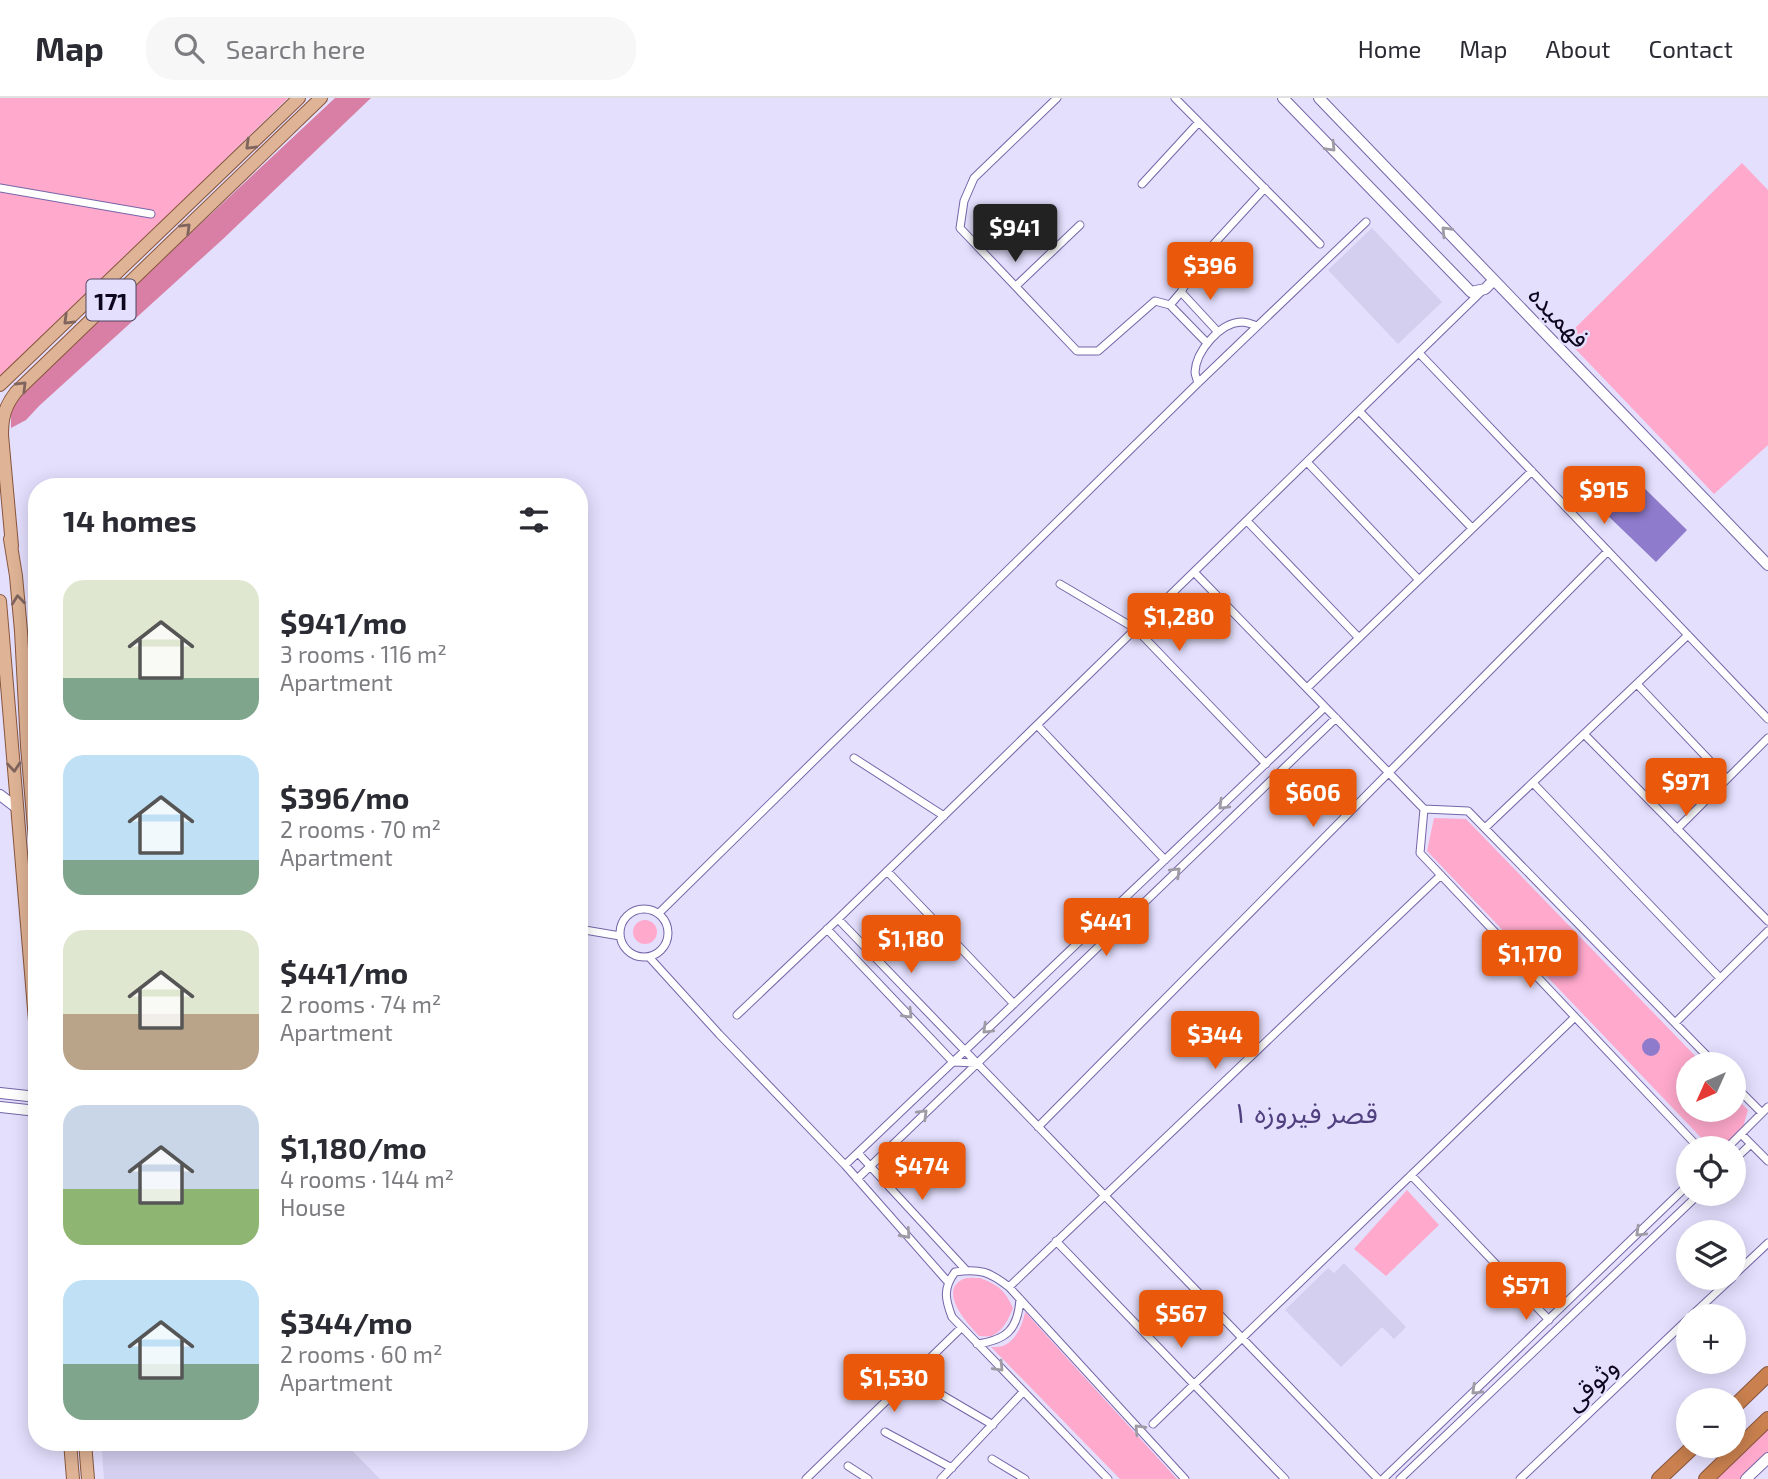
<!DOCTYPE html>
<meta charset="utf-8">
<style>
body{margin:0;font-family:"Exo 2","Noto Sans Arabic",sans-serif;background:#f7f7f7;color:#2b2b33;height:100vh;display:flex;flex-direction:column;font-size:26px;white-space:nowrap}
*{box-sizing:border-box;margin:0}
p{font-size:23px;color:#7c7c81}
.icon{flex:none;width:38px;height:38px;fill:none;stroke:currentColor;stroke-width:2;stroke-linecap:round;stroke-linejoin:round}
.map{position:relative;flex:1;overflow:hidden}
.details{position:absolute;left:28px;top:380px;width:560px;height:973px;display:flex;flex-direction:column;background:#fff;border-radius:28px;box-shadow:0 4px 18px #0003}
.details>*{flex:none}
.needle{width:46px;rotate:225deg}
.buttons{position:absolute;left:1676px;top:954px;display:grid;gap:14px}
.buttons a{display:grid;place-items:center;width:70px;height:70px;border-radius:50%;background:#fff;box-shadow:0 4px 18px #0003;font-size:35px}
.price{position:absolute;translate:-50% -60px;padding:0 16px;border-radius:7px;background:#ea580c;color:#fff;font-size:23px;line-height:46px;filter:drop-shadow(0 2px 4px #0008)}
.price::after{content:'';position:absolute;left:50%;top:42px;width:21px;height:16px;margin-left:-10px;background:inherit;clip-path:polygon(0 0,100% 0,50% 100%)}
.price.active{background:#222;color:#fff}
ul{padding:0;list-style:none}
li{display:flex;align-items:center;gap:21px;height:175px;padding:0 35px}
li span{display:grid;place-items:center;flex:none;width:196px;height:140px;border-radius:21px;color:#555}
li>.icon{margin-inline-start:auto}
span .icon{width:84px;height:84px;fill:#fffc;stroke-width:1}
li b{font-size:30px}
h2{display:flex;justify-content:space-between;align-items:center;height:84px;padding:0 35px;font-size:30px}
header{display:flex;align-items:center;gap:42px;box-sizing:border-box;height:98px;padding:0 35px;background:#fff;border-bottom:2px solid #e1e1e2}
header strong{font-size:33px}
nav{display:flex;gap:38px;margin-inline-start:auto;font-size:24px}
.search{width:490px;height:63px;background:#f7f7f7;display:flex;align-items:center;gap:18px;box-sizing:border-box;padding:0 24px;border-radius:28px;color:#7c7c81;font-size:26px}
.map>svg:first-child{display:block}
</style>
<header>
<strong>Map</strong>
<div class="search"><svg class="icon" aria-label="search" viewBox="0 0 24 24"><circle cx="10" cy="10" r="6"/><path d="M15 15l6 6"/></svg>Search here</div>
<nav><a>Home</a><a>Map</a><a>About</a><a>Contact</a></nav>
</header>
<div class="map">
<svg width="1768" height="1381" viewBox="0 0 1768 1381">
<rect width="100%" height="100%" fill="#e4dffd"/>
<!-- built -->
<path fill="#d4ceef" d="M1372,130L1442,204L1398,246L1328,172Z
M1344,1165L1406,1229L1394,1241L1382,1229L1341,1269L1285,1212L1328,1170L1334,1175Z
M111,1344H344L380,1381H104L102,1353Z"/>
<!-- green -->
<path fill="#ffa9cc" d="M0,0H288L0,280Z
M1742,65L1768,92V347L1714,396L1565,240Z
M1434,720L1466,721L1703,966H1689V1012H1734V998L1748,1012L1739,1043L1711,1050L1427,753Z
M633 834a12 12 0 1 1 24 0a12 12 0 1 1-24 0Z
M1407,1092L1439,1127L1386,1178L1354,1151Z
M980,1180C998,1187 1005,1192 1013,1210C1009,1220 1003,1234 991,1238C987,1239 983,1238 979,1238C969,1227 937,1194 963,1181C967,1179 975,1180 980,1180Z
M1025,1214L1177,1381H1120L991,1249C995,1249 999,1249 1003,1248C1016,1243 1023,1226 1025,1214Z
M1768,1331V1355L1741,1381H1716Z"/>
<!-- forest -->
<path fill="#d97fa5" d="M335,0H371L223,141L39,308L26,322L11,330V308L24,291Z"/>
<!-- water -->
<path fill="#8e7bcc" d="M1634,380L1687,432L1656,464L1602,412Z
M1642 949a9 9 0 1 1 18 0a9 9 0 1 1-18 0Z"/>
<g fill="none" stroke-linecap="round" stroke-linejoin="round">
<!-- street casing -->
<g stroke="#7565a8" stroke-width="9">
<path id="street" d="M1057,0L974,80L964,103L960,130L1077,253H1098L1155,203L1170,207L1181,194L1200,161L1265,90
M1175,0L1320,146
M1142,86L1199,24
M0,90L151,116
M1016,188L1080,127
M1181,194L1218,234
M1170,207L1207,245
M1419,255L1768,621
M1198,285C1197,281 1195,277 1195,274C1196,253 1220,225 1241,224C1246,224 1252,226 1257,228
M1359,313L1472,430
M1307,364L1419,482
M1247,423L1359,540
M1194,474L1424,711L1468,713L1715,966
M1060,486L1136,531L1266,666
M1637,586L1727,681
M1307,590L1532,373
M1037,627L1165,762
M1584,636L1768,823
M854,660L944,718
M1533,685L1720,880
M1424,711L1420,755L1699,1050
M1485,730L1688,537
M1677,731L1768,640
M887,773L1014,906
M620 835a24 24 0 1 1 48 0a24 24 0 1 1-48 0Z
M659,815L1198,285L1366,124
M838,821L1378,1381
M579,831L620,838
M827,831L953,964L976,965
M649,859L719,936L845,1067L948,1184
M737,917L838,821L1484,191
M1675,925L1768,833
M1734,987L1762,1015
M1038,1029L1608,453
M1741,1036L1768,1063
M1727,1050L1768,1009
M858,1055L966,1172
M1734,1062L1751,1046
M845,1067L1325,609
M1411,1077L1549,1222
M857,1081L1336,620
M1056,1143L1285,1381
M1734,1177L1768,1145
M1009,1189L1441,777
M1691,1218L1732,1180
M977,1246C1007,1242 1018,1231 1020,1201
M930,1290L993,1327
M1153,1326L1575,919
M885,1334L952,1370
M992,1361L1025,1381
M848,1368L868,1381
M806,1381L961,1230
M941,1381L1023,1294
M1108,1381L952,1219C945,1201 943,1190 955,1174C980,1170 990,1174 1009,1189L1185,1381
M1383,1381L1689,1086
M1400,1381L1699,1096
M1520,1381L1689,1220"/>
</g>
<!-- secondary casing -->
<g stroke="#7565a8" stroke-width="12">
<path id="secondary" d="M1283,0L1471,194L1485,191L1494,182
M1319,0L1768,467
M0,697L17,710
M0,995L37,999
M0,1009L37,1013
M1746,1381L1768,1360"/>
</g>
<!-- primary casing -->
<g stroke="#88563e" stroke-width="14">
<path id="primary" d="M0,287L299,0
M10,441L16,478L21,533L27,648L37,765
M12,448L2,337C2,319 5,308 16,294L321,0
M0,503L37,947
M70,1344L73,1381
M85,1344L88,1381"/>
</g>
<!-- highway casing -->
<g stroke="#88563e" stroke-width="16">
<path id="highway" d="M1734,1309L1768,1276
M1659,1381L1694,1348
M1706,1381L1768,1321"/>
</g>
<!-- street -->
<use href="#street" stroke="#fff" stroke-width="7"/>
<!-- secondary -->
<use href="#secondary" stroke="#fff" stroke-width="10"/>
<!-- primary -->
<use href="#primary" stroke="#dfb395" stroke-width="12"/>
<!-- highway -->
<use href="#highway" stroke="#ca814f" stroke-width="14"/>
</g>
<!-- one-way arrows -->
<defs><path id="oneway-chevron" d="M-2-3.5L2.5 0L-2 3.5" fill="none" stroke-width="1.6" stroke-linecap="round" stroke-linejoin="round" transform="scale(1.75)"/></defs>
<g stroke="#80655f">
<use href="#oneway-chevron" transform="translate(250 47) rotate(136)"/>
<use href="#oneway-chevron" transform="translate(186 130) rotate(-44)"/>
<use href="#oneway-chevron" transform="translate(68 222) rotate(136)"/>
<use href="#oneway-chevron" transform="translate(22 288) rotate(-45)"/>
<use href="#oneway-chevron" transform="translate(18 502) rotate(-96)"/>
<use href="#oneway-chevron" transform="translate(14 669) rotate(85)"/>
</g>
<g stroke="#9e9ba5">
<use href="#oneway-chevron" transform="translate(1331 49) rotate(46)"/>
<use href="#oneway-chevron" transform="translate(1446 133) rotate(-134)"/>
<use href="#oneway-chevron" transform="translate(1223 707) rotate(136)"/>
<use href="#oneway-chevron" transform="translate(1176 774) rotate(-44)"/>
<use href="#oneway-chevron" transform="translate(908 916) rotate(46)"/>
<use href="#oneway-chevron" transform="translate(987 931) rotate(136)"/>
<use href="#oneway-chevron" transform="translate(923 1016) rotate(-44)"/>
<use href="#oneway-chevron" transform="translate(1640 1134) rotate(136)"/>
<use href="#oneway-chevron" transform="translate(906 1136) rotate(48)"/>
<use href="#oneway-chevron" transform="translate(999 1269) rotate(46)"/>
<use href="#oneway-chevron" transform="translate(1476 1292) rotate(136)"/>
<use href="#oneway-chevron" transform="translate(1139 1331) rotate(-133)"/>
</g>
<g text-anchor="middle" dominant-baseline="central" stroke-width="5" stroke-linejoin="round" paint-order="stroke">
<!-- shield labels -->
<rect fill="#e4dffd" stroke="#4e4761" stroke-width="2" x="86.5" y="181.5" width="49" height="41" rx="5"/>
<g font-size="24" font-weight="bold" fill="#0d061e">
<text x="111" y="202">171</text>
</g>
<!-- street labels -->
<g font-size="26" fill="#0d061e" stroke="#e4dffd">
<text transform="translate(1560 218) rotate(46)">فهمیده</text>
<text transform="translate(1590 1285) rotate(-44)">وثوقی</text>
</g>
<!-- neighbourhood labels -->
<g font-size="28" fill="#514080" stroke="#e4dffd">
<text x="1305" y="1014">قصر فیروزه ۱</text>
</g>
</g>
</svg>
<div class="buttons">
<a><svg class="needle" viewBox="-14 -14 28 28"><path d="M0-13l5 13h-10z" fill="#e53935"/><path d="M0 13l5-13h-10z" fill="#7c7c81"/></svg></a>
<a><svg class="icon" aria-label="locate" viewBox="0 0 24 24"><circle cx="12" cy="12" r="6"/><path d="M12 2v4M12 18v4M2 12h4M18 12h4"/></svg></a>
<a><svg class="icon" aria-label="layers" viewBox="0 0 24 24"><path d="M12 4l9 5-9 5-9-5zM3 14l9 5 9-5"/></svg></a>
<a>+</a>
<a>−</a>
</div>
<b class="price active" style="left:1015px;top:166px">$941</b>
<b class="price" style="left:1210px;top:204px">$396</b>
<b class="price" style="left:1604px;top:428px">$915</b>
<b class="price" style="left:1179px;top:555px">$1,280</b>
<b class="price" style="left:1686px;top:720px">$971</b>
<b class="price" style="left:1313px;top:731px">$606</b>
<b class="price" style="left:1106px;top:860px">$441</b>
<b class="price" style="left:911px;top:877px">$1,180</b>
<b class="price" style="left:1530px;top:892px">$1,170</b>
<b class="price" style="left:1215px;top:973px">$344</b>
<b class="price" style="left:922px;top:1104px">$474</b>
<b class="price" style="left:1526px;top:1224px">$571</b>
<b class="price" style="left:1181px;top:1252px">$567</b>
<b class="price" style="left:894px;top:1316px">$1,530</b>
<section class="details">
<h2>14 homes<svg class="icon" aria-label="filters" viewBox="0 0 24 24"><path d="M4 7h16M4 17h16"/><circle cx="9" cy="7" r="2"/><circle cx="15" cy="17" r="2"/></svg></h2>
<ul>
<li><span style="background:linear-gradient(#dfe7d0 70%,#7fa58c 0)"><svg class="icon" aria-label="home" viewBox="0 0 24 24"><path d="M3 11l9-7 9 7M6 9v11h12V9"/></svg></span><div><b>$941/mo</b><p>3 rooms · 116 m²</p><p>Apartment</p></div></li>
<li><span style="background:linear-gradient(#bfe0f5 75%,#7fa58c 0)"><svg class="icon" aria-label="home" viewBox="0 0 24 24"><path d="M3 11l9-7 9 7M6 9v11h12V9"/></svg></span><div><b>$396/mo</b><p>2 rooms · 70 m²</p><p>Apartment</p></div></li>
<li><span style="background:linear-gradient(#dfe7d0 60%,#b9a48a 0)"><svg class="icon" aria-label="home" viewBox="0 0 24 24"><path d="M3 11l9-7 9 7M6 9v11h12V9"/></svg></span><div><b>$441/mo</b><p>2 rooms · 74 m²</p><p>Apartment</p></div></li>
<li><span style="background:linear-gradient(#c9d6e8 60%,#8fb573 0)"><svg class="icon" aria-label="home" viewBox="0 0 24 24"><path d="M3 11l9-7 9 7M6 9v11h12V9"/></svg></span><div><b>$1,180/mo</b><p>4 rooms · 144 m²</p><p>House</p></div></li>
<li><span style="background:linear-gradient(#bfe0f5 60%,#7fa58c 0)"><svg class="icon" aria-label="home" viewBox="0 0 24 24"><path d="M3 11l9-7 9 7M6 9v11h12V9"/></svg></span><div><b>$344/mo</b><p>2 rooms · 60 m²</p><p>Apartment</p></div></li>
</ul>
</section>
</div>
